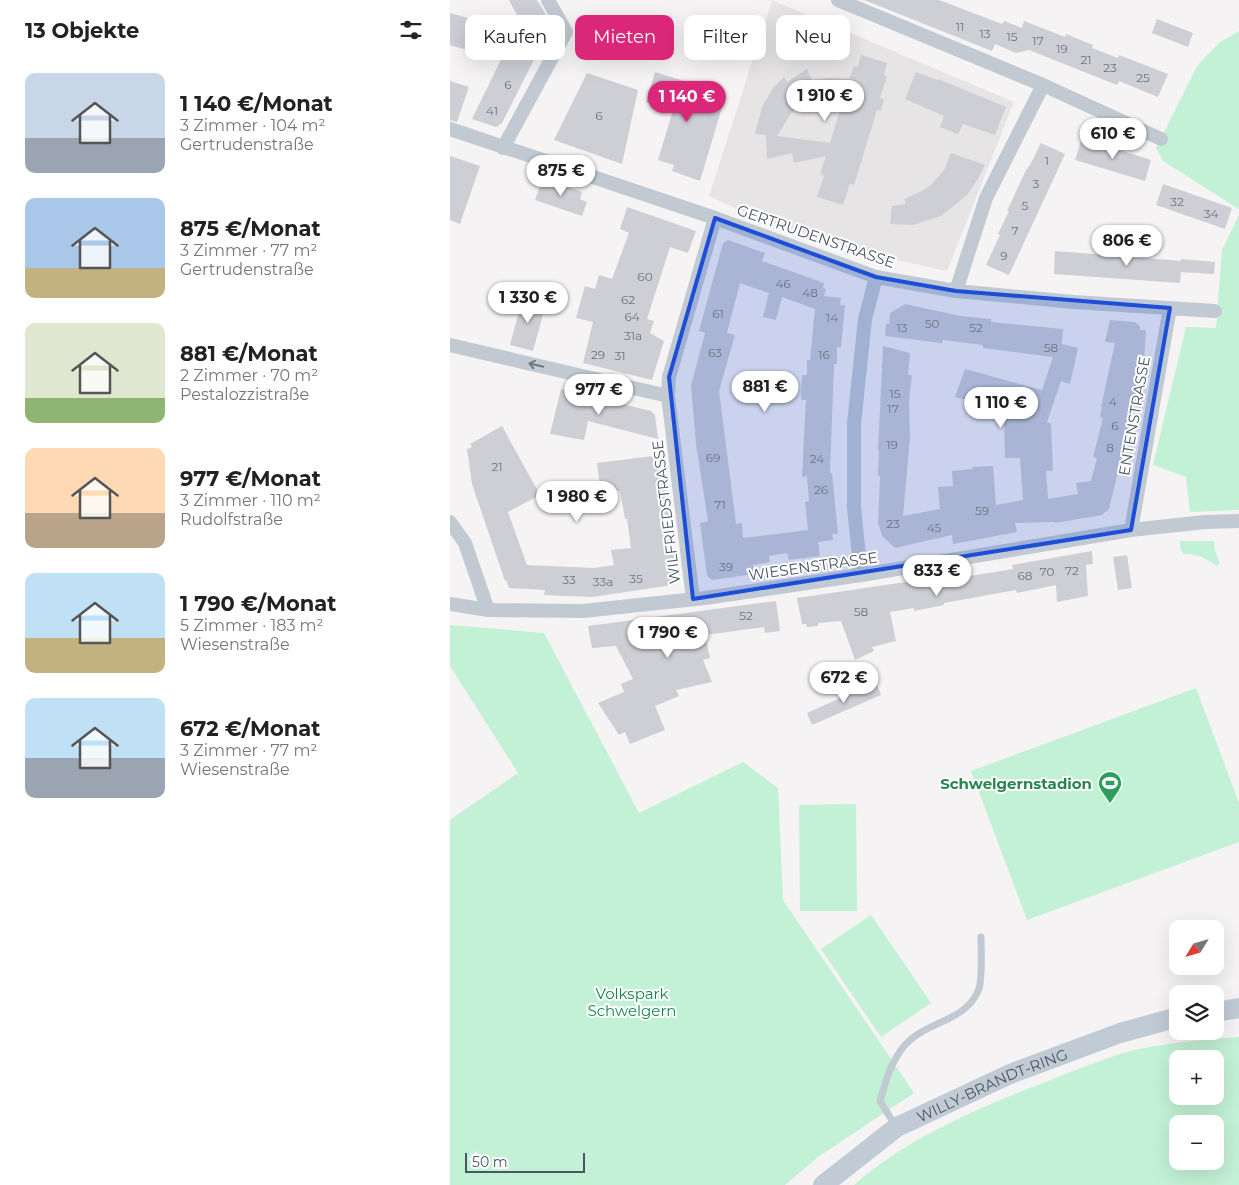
<!DOCTYPE html>
<html lang="de">
<meta charset="utf-8">
<style>
body{margin:0;font-family:Montserrat,sans-serif;background:#f6f6f6;color:#222;height:100vh;display:flex;flex-direction:column;font-size:19px;white-space:nowrap}
*{box-sizing:border-box;margin:0}
p{font-size:16px;color:#767676}
.icon{flex:none;width:28px;height:28px;fill:none;stroke:currentColor;stroke-width:2;stroke-linecap:round;stroke-linejoin:round}
.map{position:relative;flex:1;overflow:hidden}
.drawer{display:flex;flex-direction:column;background:#fff;width:450px}
.drawer>*{flex:none}
.banner{position:absolute;left:15px;top:15px;width:475px;height:45px;display:flex;gap:10px}
.needle{width:32px;rotate:233deg}
.tools{position:absolute;left:719px;top:920px;display:grid;gap:10px}
.tools a{display:grid;place-items:center;width:55px;height:55px;border-radius:10px;background:#fff;box-shadow:0 5px 20px #0002;font-size:25px}
.scale{position:absolute;left:15px;bottom:12px;width:120px;box-sizing:border-box;padding-left:5px;border:2px solid #4a5661;border-top:0;font-size:14px;line-height:18px;white-space:nowrap;color:#4a5661;-webkit-text-stroke:4px #fff;paint-order:stroke}
.price{position:absolute;translate:-50% -42px;padding:0 11px;border-radius:18px;background:#fff;color:#222;font-size:16px;line-height:32px;filter:drop-shadow(0 1px 2px #0008)}
.price::after{content:'';position:absolute;left:50%;top:30px;width:15px;height:11px;margin-left:-8px;background:inherit;clip-path:polygon(0 0,100% 0,50% 100%)}
.price.current{background:#db2777;color:#fff}
ul{padding:0;list-style:none}
li{display:flex;align-items:center;gap:15px;height:125px;padding:0 25px}
li span{display:grid;place-items:center;flex:none;width:140px;height:100px;border-radius:10px;color:#555}
li>.icon{margin-inline-start:auto}
span .icon{width:60px;height:60px;fill:#fffc;stroke-width:1}
li b{font-size:21px}
h2{display:flex;justify-content:space-between;align-items:center;height:60px;padding:0 25px;font-size:21px}
.chip{padding:0 18px;border-radius:10px;background:#fff;box-shadow:0 5px 20px #0002;font-size:18px;line-height:45px}
.chip.current{background:#db2777;color:#fff}
main{display:flex;flex:1;min-height:0}
.map>svg:first-child{display:block}
</style>
<main>
<section class="drawer">
<h2>13 Objekte<svg class="icon" aria-label="filters" viewBox="0 0 24 24"><path d="M4 7h16M4 17h16"/><circle cx="9" cy="7" r="2"/><circle cx="15" cy="17" r="2"/></svg></h2>
<ul>
<li><span style="background:linear-gradient(#c9d6e8 65%,#9aa5b1 0)"><svg class="icon" aria-label="home" viewBox="0 0 24 24"><path d="M3 11l9-7 9 7M6 9v11h12V9"/></svg></span><div><b>1 140 €/Monat</b><p>3 Zimmer · 104 m²</p><p>Gertrudenstraße</p></div></li>
<li><span style="background:linear-gradient(#a9c7e8 70%,#c2b280 0)"><svg class="icon" aria-label="home" viewBox="0 0 24 24"><path d="M3 11l9-7 9 7M6 9v11h12V9"/></svg></span><div><b>875 €/Monat</b><p>3 Zimmer · 77 m²</p><p>Gertrudenstraße</p></div></li>
<li><span style="background:linear-gradient(#dfe7d0 75%,#8fb573 0)"><svg class="icon" aria-label="home" viewBox="0 0 24 24"><path d="M3 11l9-7 9 7M6 9v11h12V9"/></svg></span><div><b>881 €/Monat</b><p>2 Zimmer · 70 m²</p><p>Pestalozzistraße</p></div></li>
<li><span style="background:linear-gradient(#ffd9b3 65%,#b9a48a 0)"><svg class="icon" aria-label="home" viewBox="0 0 24 24"><path d="M3 11l9-7 9 7M6 9v11h12V9"/></svg></span><div><b>977 €/Monat</b><p>3 Zimmer · 110 m²</p><p>Rudolfstraße</p></div></li>
<li><span style="background:linear-gradient(#bfe0f5 65%,#c2b280 0)"><svg class="icon" aria-label="home" viewBox="0 0 24 24"><path d="M3 11l9-7 9 7M6 9v11h12V9"/></svg></span><div><b>1 790 €/Monat</b><p>5 Zimmer · 183 m²</p><p>Wiesenstraße</p></div></li>
<li><span style="background:linear-gradient(#bfe0f5 60%,#9aa5b1 0)"><svg class="icon" aria-label="home" viewBox="0 0 24 24"><path d="M3 11l9-7 9 7M6 9v11h12V9"/></svg></span><div><b>672 €/Monat</b><p>3 Zimmer · 77 m²</p><p>Wiesenstraße</p></div></li>
</ul>
</section>
<div class="map">
<svg width="789" height="1185" viewBox="0 0 789 1185">
<rect width="100%" height="100%" fill="#f5f3f3"/>
<!-- education -->
<path fill="#e6e4e5" d="M322,0L564,102L497,271L409,252L294,212L259,196Z"/>
<!-- green -->
<path fill="#c3f1d5" fill-rule="evenodd" d="M789,31V209L713,161L706,148L747,66L769,43Z
M789,215V510L740,512L736,477L703,465L736,327L766,328L772,250Z
M730,541H764L765,551L770,563L767,566C757,559 747,553 734,554L730,548Z
M0,625L94,633L189,813L293,762L328,788L333,900L464,1093L368,1157L335,1185H0V820L68,773L0,666Z
M746,688L789,803V842L577,920L521,771Z
M406,804L407,911H350L349,805Z
M421,915L481,1003L431,1037L371,949Z
M789,1037V1185H404C462,1134 536,1105 608,1077C634,1067 667,1053 694,1048C725,1042 758,1039 789,1037ZM728,1059H765V1096H728ZM728,1124H765V1161H728Z"/>
<!-- building -->
<path fill="#cdcfd5" fill-rule="evenodd" d="M59,0H87L102,24L52,123L46,127L22,119L59,43L65,46L72,32L77,34Z
M414,0H489L552,24L554,21L572,28L574,21L615,37L616,34L643,45L642,48L668,58L669,55L718,74L708,97L669,81L667,85L579,50L566,53L545,44L542,51Z
M0,13L40,24L35,40L21,37L17,50L0,45Z
M707,19L743,33L738,47L702,33Z
M411,55L437,63L434,75L437,76L430,98L434,99L431,111L427,110L404,185L400,184L393,205L367,197L374,176L370,174L376,156L344,163L342,153L317,159L316,135L305,134L312,107L323,88L334,77L337,82L357,69L362,80L379,78L399,79L404,66L408,67ZM395,94L380,143L327,136L340,115L348,106L358,100L369,96Z
M205,72L276,94L250,181L222,171L224,165L208,160L223,110L196,102Z
M466,72L487,80L488,79L556,107L545,135L513,124L508,134L490,127L494,116L455,99Z
M137,73L188,90L172,164L104,140Z
M0,81L19,87L7,122L0,120Z
M632,138L701,160L695,181L625,160Z
M591,143L615,154L559,275L536,265L550,235L548,234L559,211H557L576,170L580,165Z
M501,153L535,165L528,179L517,195L491,216L463,225L440,224L442,206L456,204L454,199L470,192L481,185L494,170Z
M0,156L30,166L10,224L0,220Z
M93,178L132,192L130,199L137,202L132,216L85,200Z
M713,184L782,208L775,229L706,205Z
M177,207L246,231L238,253L220,247L197,319L204,321L200,333L214,341L202,380L133,363L143,322L126,318L135,286L145,289L149,275L162,279L179,233L170,229Z
M278,240L315,253L312,261L374,283L373,288L376,289L374,296L391,298L390,305H395L391,347H387V364H384L380,473H382L388,534H382L383,540L368,542L370,556L339,560L337,553L319,556L320,562L303,565L304,574L262,580L257,576L250,523L258,521L246,444L241,386L255,333L249,331L273,243ZM290,283L319,293L313,317L326,320L332,297L365,309L360,360H357V375H352L351,400H356L352,477L357,476L359,501L355,502L358,530L293,538L292,523L286,524L269,391L285,335L277,333Z
M605,251L731,261V259L765,262L764,274L731,272V270L730,283L604,274Z
M73,296L96,303L83,351L60,345Z
M455,304L510,316L541,319V322L613,329L612,344L628,348L620,384L611,381L597,422L601,424L603,471H596L598,499L628,494L626,483L641,481L647,458L643,457L653,418L650,417L652,407H651L665,343L655,342L660,320L685,322L689,325L691,330H696L694,363L659,509L652,515L605,523V522L565,523L567,532L503,544L502,535L445,548L432,536L429,525L428,526L430,476H428L429,450H428L433,346L460,353L458,375H462L459,401L460,437L453,516L490,509L488,487L503,486L502,471L523,469L522,467L543,466L546,505L573,500L570,458H555L554,410L505,397L515,369L592,390L603,357L533,348V345L493,340L492,343L435,336L436,323L439,324L440,313Z
M111,389L201,411L205,415L208,439L138,421L134,440L100,434Z
M52,426L90,495L58,512L77,565L144,568L164,565L161,550L181,548L177,519H175L170,491L151,493L147,463L211,455L227,580L223,585L142,597L94,595L95,590L59,588L56,580L55,581L22,484L17,449L22,447L20,444Z
M642,551L643,564L636,565L638,596L607,602L606,585L567,593L566,590L494,603V605L464,611V608L440,612L446,641L422,647L424,651L405,660L391,621L368,623V626L357,627L356,624H352L347,598L490,577V581L563,569L562,565Z
M677,555L682,588L668,590L663,557Z
M326,601L330,631L315,633L314,627L255,635L260,658L253,660L262,682L226,690L229,696L205,706L215,730L180,744L175,732L169,735L148,703L174,692L171,684L183,679L166,646L142,648L138,626Z
M426,682L431,695L362,725L357,713Z"/>
<g fill="none" stroke-linecap="round" stroke-linejoin="round">
<!-- lane -->
<path stroke="#c1cad2" stroke-width="7" d="M446,1127L430,1101C436,1081 441,1061 455,1045C476,1021 515,1022 528,991C533,982 531,949 531,937"/>
<!-- street -->
<path stroke="#c1cad2" stroke-width="14" d="M388,0L593,85L711,139
M0,129L265,218L426,277L506,291L624,302L765,311
M53,148L116,32L98,0
M506,291L536,198L593,85
M0,345L218,396
M0,522L15,543L38,610
M681,530L720,308
M411,575L404,508V424L415,319L426,277
M243,599L218,396L219,377L265,218
M0,604L38,610L133,611L255,598L411,575L681,530L755,522L789,521"/>
<!-- secondary -->
<g stroke="#c1cbd6" stroke-width="20">
<path d="M765,1012L789,1008"/>
<path id="s1" d="M373,1185L447,1127L560,1074L670,1033L728,1017"/>
</g>
</g>
<!-- one-way arrows -->
<defs><path id="oneway-shaft" d="M-6 0H5M1.5-3L5.5 0L1.5 3" fill="none" stroke-width="1.6" stroke-linecap="round" stroke-linejoin="round" transform="scale(1.25)"/></defs>
<use stroke="#6e7983" href="#oneway-shaft" transform="translate(86 365) rotate(-167)"/>
<!-- marked area -->
<path fill="#1d4ed8" fill-opacity="0.2" stroke="#1d4ed8" stroke-width="4" stroke-linejoin="round" d="M265,218L426,277L506,291L720,308L681,530L243,599L219,377Z"/>
<!-- icons -->
<defs>
<g id="stadium-pin" transform="scale(1.25)"><path d="M0 17L-7.5 6A9.5 9.5 0 1 1 7.5 6Z" fill="#2e9e5b" stroke="#fff"/><path d="M0-5a6.5 5 0 1 0 0 10a6.5 5 0 1 0 0-10ZM-3.5-1.8h7v3.6h-7Z" fill="#fff"/></g>
</defs>
<g fill-rule="evenodd">
<use href="#stadium-pin" x="660" y="783"/>
</g>
<g text-anchor="middle" dominant-baseline="central" stroke-width="4" stroke-linejoin="round" paint-order="stroke">
<!-- number labels -->
<g font-size="12" fill="#6b747e">
<text x="510" y="26">11</text>
<text x="535" y="33">13</text>
<text x="562" y="36">15</text>
<text x="588" y="40">17</text>
<text x="612" y="48">19</text>
<text x="636" y="59">21</text>
<text x="660" y="67">23</text>
<text x="693" y="77">25</text>
<text x="58" y="84">6</text>
<text x="42" y="110">41</text>
<text x="149" y="115">6</text>
<text x="597" y="160">1</text>
<text x="586" y="183">3</text>
<text x="727" y="201">32</text>
<text x="575" y="205">5</text>
<text x="761" y="213">34</text>
<text x="565" y="230">7</text>
<text x="554" y="255">9</text>
<text x="195" y="276">60</text>
<text x="333" y="283">46</text>
<text x="360" y="292">48</text>
<text x="178" y="299">62</text>
<text x="268" y="313">61</text>
<text x="182" y="316">64</text>
<text x="382" y="317">14</text>
<text x="482" y="323">50</text>
<text x="452" y="327">13</text>
<text x="526" y="327">52</text>
<text x="183" y="335">31a</text>
<text x="601" y="347">58</text>
<text x="265" y="352">63</text>
<text x="148" y="354">29</text>
<text x="374" y="354">16</text>
<text x="170" y="355">31</text>
<text x="445" y="393">15</text>
<text x="663" y="401">4</text>
<text x="443" y="408">17</text>
<text x="665" y="425">6</text>
<text x="442" y="444">19</text>
<text x="660" y="447">8</text>
<text x="263" y="457">69</text>
<text x="367" y="458">24</text>
<text x="47" y="466">21</text>
<text x="371" y="489">26</text>
<text x="270" y="504">71</text>
<text x="532" y="510">59</text>
<text x="443" y="523">23</text>
<text x="484" y="527">45</text>
<text x="276" y="566">39</text>
<text x="622" y="570">72</text>
<text x="597" y="571">70</text>
<text x="575" y="575">68</text>
<text x="186" y="578">35</text>
<text x="119" y="579">33</text>
<text x="153" y="581">33a</text>
<text x="411" y="611">58</text>
<text x="296" y="615">52</text>
</g>
<!-- street labels -->
<g font-size="15" fill="#4a5661" stroke="#fff">
<text transform="translate(366 236) rotate(19)">GERTRUDENSTRASSE</text>
<text transform="translate(684 416) rotate(-80)">ENTENSTRASSE</text>
<text transform="translate(216 512) rotate(-97)">WILFRIEDSTRASSE</text>
<text transform="translate(363 566) rotate(-8)">WIESENSTRASSE</text>
<text stroke="none"><textPath href="#s1" startOffset="198">WILLY-BRANDT-RING</textPath></text>
</g>
<!-- leisure labels -->
<g font-size="15" font-weight="bold" fill="#27864d" stroke="#fff" text-anchor="end">
<text x="642" y="783">Schwelgernstadion</text>
</g>
<!-- park labels -->
<g font-size="15" fill="#17864f" stroke="#fff">
<text x="182" y="993">Volkspark<tspan x="182" dy="17">Schwelgern</tspan></text>
</g>
</g>
</svg>
<div class="tools">
<a><svg class="needle" viewBox="-14 -14 28 28"><path d="M0-13l5 13h-10z" fill="#e53935"/><path d="M0 13l5-13h-10z" fill="#767676"/></svg></a>
<a><svg class="icon" aria-label="layers" viewBox="0 0 24 24"><path d="M12 4l9 5-9 5-9-5zM3 14l9 5 9-5"/></svg></a>
<a>+</a>
<a>−</a>
</div>
<div class="scale">50 m</div>
<b class="price" style="left:375px;top:122px">1 910 €</b>
<b class="price current" style="left:237px;top:123px">1 140 €</b>
<b class="price" style="left:663px;top:160px">610 €</b>
<b class="price" style="left:111px;top:197px">875 €</b>
<b class="price" style="left:677px;top:267px">806 €</b>
<b class="price" style="left:78px;top:324px">1 330 €</b>
<b class="price" style="left:315px;top:413px">881 €</b>
<b class="price" style="left:149px;top:416px">977 €</b>
<b class="price" style="left:551px;top:429px">1 110 €</b>
<b class="price" style="left:127px;top:523px">1 980 €</b>
<b class="price" style="left:487px;top:597px">833 €</b>
<b class="price" style="left:218px;top:659px">1 790 €</b>
<b class="price" style="left:394px;top:704px">672 €</b>
<div class="banner">
<a class="chip">Kaufen</a>
<a class="chip current">Mieten</a>
<a class="chip">Filter</a>
<a class="chip">Neu</a>
</div>
</div>
</main>
